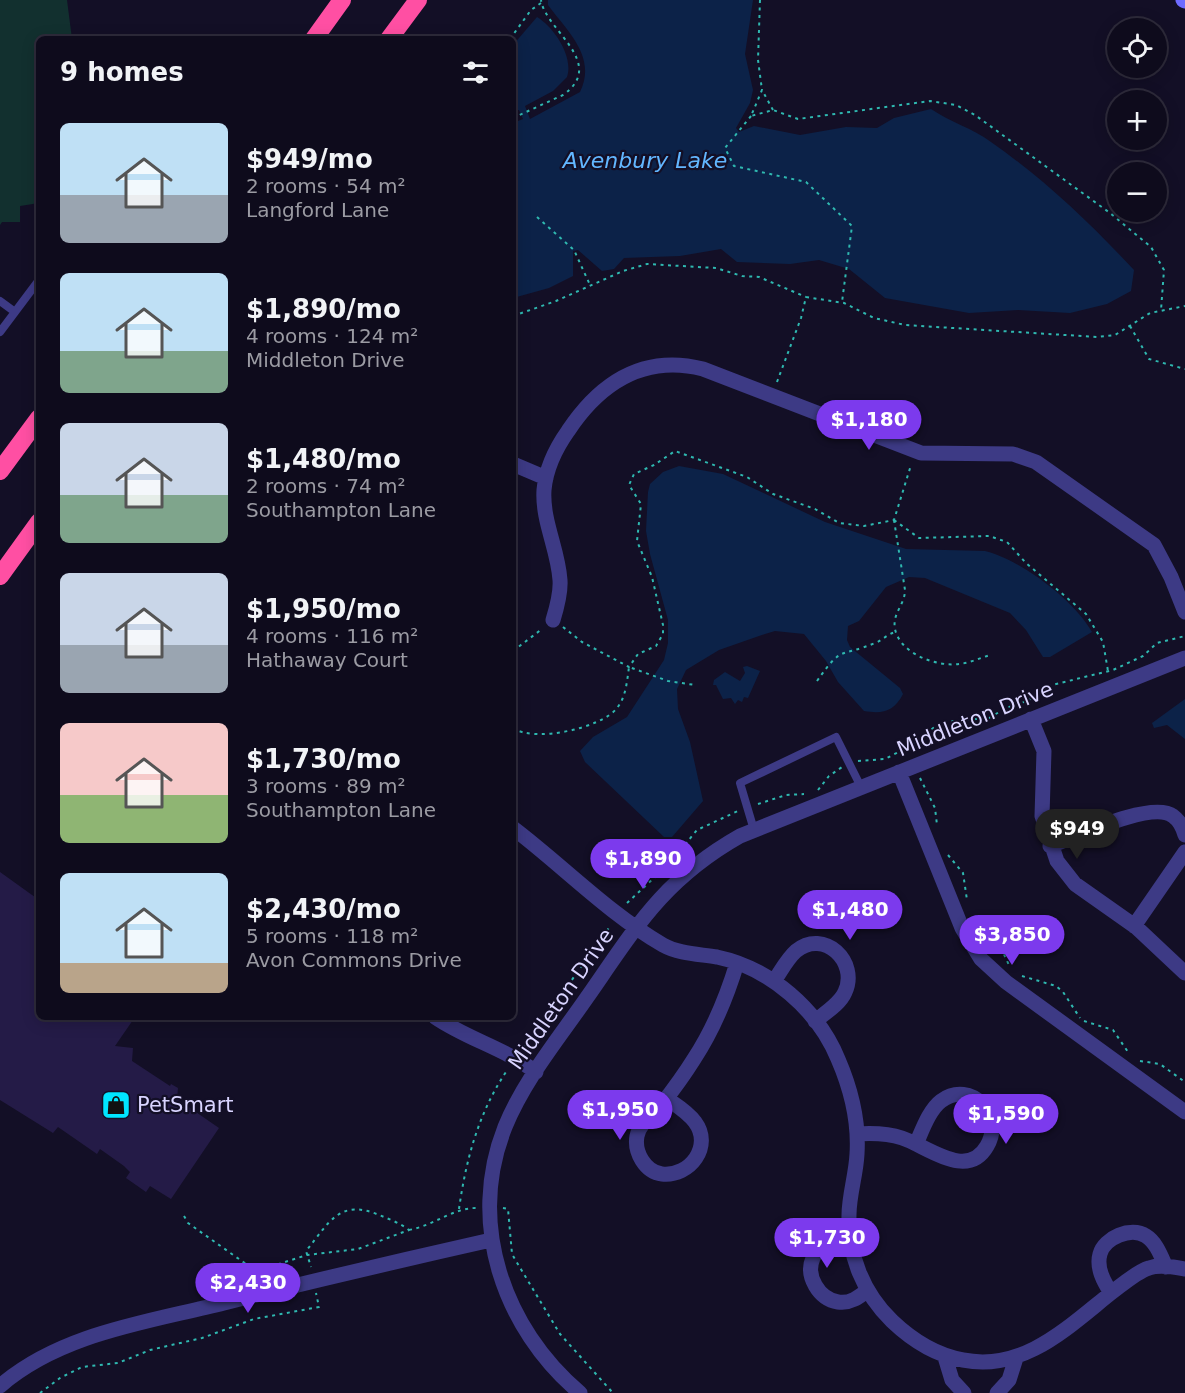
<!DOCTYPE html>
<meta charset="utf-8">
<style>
body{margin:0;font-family:"DejaVu Sans",sans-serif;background:#1c1929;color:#f1f3f6;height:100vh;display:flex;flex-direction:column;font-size:22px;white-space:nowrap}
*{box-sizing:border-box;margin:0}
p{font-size:20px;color:#9b9ba3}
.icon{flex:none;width:33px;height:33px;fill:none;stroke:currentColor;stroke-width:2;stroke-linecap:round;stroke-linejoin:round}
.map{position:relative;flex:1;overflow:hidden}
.sheet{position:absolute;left:36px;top:36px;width:480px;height:984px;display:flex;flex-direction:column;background:#0e0b1c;border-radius:9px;box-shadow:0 3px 15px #0003,0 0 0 2px #2e2b3b}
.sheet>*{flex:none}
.buttons{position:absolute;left:1107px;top:18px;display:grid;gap:12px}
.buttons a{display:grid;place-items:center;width:60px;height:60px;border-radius:50%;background:#0e0b1c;box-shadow:0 3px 15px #0003,0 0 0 2px #2e2b3b;font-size:30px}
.price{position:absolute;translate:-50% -51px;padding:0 14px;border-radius:21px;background:#7c3aed;color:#fff;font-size:20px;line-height:39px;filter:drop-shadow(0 2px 3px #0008)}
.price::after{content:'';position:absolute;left:50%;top:36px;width:18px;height:14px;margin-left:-9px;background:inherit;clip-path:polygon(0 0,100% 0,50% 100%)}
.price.current{background:#222;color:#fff}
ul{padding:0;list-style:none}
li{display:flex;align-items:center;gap:18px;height:150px;padding:0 24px}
li span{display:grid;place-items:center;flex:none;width:168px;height:120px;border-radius:9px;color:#555}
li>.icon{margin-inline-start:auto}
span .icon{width:72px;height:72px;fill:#fffc;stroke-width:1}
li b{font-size:26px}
h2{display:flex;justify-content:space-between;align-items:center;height:72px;padding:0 24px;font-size:26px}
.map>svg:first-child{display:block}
</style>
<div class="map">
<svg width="1185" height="1393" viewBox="0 0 1185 1393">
<rect width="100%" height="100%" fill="#130f26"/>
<!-- green -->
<path fill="#12302f" d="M0,0H67L72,39H39V203L20,206V222H2L0,225Z"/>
<!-- water -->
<path fill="#0c2248" d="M548,0H753L745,54L753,90L750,103L736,128L739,132L754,126L800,135L846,127L877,128L894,118L931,109C950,122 972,128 991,142C1044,179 1090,223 1134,270L1131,291L1107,304L1070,313L1018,310L969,313L885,298L849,269L819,260L790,264L737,262L721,249L680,256L624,258L614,269L602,271L578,250L573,251V276L549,288L513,298V123L523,119L519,110L513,111V45L537,17C554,27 574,57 567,77L553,91L525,106L530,119L580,92C597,57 568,32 548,5Z
M679,466L723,474L825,522L906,549L985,551C1021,560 1074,600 1092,632L1050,657H1043L1026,630L1010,613L925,578L909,577L886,587L859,621L848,626L847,640L850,647L900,688L903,694C894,712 882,714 864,711L838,682L826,661L804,634L775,631L765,634L719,650L686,670L677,689L678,709L690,742L703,801L672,837H664L585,762L580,751L593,737L627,717L664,660L668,643V620L650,554L646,531L648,492L650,484L663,472Z
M747,666L760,671L748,698L744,697L742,702L738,700L735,704L731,698L723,699L716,685H713L714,680L725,672L740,681L745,673L743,667Z
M1185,699V739L1167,725L1154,728L1152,723Z"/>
<!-- building -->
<path fill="#241b47" d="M0,872L39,900V1017H135L115,1046L133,1048L132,1061L170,1086L171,1084L178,1088L177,1099L219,1128L171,1199L150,1186L146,1192L126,1178L130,1172L124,1166L100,1149L97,1154L58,1127L53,1133L0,1100Z"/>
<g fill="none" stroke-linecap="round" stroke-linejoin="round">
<!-- path -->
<path stroke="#2fb8b0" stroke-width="2" stroke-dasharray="3 4.5" stroke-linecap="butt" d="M760,0L758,60L762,90
M510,39L531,10L541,3
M773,110L762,90L751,116L773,110L798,119L930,101L956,105L975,115L1110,213L1151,247L1164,270L1161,310
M751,116L725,148L734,166L806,182L852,226L842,302
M513,118L563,95C608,63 545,30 541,0
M537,217L574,250L590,285
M513,316L556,301L623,271L647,264L716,268L742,276L759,277L806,297
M1130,326L1149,359L1185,369
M777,382L801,318L806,297L844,303L874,318L905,325L1097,337L1115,335L1150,313L1185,306
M894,520L919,538L989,536L1007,542L1026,563L1086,614L1103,642L1108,671
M894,520L905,590C905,605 892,613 895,629C900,654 937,667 959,664C970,663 980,658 990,655
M563,627L582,642L629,667L638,654L656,646L663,634V625L652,577L637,541L641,504L629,485L634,474L654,465L675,451L747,477L773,494L815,509L839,523L864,526L894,520L911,465
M513,651L542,629
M817,681C843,644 839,658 875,643C883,640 887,634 896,632
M513,728C534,743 602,728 617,708C626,697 627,681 629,667L668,681L695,685
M858,761L885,759L910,746L941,722L989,718L1006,708L1027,701L1052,685L1113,670L1143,656L1157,643L1185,636
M920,778L935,808L937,825
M818,790L829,776L842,767
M758,804L786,795L804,794
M948,855L963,873L967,900
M627,903L669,864L697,830L738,811
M982,935L1001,948L1009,965
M1022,976L1056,986L1063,992L1080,1018
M1084,1021L1113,1030L1128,1052
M524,1047L611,925
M1140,1061L1160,1064L1185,1082
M503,1208L508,1209L512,1254L516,1261L560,1334L613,1393
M459,1209C466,1159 479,1111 508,1069
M184,1216L188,1223L246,1264L263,1269L307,1255L358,1249L409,1230C400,1223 389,1219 379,1215C339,1198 329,1223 306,1251L311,1267
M409,1230C435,1225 453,1208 476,1208
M40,1393L60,1378L82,1367L118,1363L150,1350L202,1338L254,1319L319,1307L316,1293"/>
<!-- lane -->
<path stroke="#3d3a85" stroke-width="8" d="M0,301L15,312
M0,332L39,280
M754,830L740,783L836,737L861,787"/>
<!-- street -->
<path stroke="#3d3a85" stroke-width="15" d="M513,464L546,478
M553,620C557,607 561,593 560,580C558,549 542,521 544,490C546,468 556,448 568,431C600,383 643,354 703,369L921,453L1013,454L1036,462L1154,545L1171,577L1185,612
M1031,719L1044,751L1042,816L1057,861L1075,884L1136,927L1185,973
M899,772L962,928L981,959L1006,982L1185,1112
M513,828C563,866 608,913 663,945C679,954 699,954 717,957C770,968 818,1010 838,1059C851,1089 859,1122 857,1154C856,1175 849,1195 849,1215C848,1255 863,1293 892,1321C913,1341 935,1355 963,1360C1023,1372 1067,1328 1111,1293C1122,1285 1136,1272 1149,1268C1160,1264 1174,1267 1185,1269
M1050,846C1075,837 1152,800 1173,816C1180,821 1183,828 1185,835
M1134,926L1185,852
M774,981C781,971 787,959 796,951C824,928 859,962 845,992C840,1004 825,1013 815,1021
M435,1017C467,1039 504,1048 536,1072
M666,1098C676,1105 688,1112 695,1122C713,1146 690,1177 662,1174C645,1172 634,1152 637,1136C640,1122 653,1115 662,1104C673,1090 684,1075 694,1059C713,1030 727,996 737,963
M857,1134C873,1133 887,1133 902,1138C927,1146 967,1181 987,1146C1005,1116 971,1079 941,1101C929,1110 922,1131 916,1144
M849,1228C837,1236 819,1244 813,1258C805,1276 819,1299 838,1302C850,1304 859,1297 868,1290
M1111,1293C1104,1282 1096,1268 1100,1254C1104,1238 1131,1226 1146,1236C1156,1242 1161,1256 1166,1267
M945,1357L952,1380L964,1393
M0,1386C61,1333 149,1322 224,1303C313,1281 402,1260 491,1240
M580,1393C503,1328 467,1223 505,1127C524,1080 559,1038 588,996C636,927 664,879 740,836L1185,658
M997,1393L1009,1380L1016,1358"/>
<!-- secondary -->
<path stroke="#6f6bff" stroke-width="15" d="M1183,0L1185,1"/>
<!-- highway -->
<path stroke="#ff4fa3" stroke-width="18" d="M314,39L342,0
M389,39L418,0
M0,471L39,418
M0,576L39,522"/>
</g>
<!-- icons -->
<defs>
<g id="shop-square" transform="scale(1.5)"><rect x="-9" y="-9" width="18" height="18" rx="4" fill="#00e5ff" stroke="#130f26"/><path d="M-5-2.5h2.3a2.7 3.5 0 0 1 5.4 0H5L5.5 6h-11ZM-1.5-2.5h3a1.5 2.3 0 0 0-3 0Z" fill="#111"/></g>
</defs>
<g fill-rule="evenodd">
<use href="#shop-square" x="116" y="1105"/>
</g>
<g text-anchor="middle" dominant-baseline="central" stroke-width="4.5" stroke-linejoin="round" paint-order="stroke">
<!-- street labels -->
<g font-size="21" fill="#d9d4ff" stroke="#130f26">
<text transform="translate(975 719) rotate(-22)">Middleton Drive</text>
<text transform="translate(561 999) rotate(-55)">Middleton Drive</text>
</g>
<!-- poi labels -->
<g font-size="21" fill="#d9d4ff" stroke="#130f26" text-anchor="start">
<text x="137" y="1105">PetSmart</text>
</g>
<!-- water labels -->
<g font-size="22" font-style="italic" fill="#62b6ff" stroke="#130f26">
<text x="645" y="160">Avenbury Lake</text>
</g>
</g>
</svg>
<div class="buttons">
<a><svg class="icon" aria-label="locate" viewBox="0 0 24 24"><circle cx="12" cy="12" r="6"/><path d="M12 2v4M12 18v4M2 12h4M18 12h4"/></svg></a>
<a>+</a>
<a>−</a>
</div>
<b class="price" style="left:869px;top:451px">$1,180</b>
<b class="price current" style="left:1077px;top:860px">$949</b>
<b class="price" style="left:643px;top:890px">$1,890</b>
<b class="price" style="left:850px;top:941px">$1,480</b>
<b class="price" style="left:1012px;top:966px">$3,850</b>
<b class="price" style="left:620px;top:1141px">$1,950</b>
<b class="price" style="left:1006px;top:1145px">$1,590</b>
<b class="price" style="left:827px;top:1269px">$1,730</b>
<b class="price" style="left:248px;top:1314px">$2,430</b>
<section class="sheet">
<h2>9 homes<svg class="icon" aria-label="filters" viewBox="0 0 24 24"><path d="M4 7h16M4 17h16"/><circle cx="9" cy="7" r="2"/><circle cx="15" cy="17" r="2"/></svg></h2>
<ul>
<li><span style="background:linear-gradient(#bfe0f5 60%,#9aa5b1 0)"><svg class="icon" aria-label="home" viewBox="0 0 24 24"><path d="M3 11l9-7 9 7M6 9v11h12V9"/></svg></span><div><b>$949/mo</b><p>2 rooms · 54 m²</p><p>Langford Lane</p></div></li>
<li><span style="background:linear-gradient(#bfe0f5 65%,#7fa58c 0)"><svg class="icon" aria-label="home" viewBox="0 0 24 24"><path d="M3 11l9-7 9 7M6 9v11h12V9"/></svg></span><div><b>$1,890/mo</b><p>4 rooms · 124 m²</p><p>Middleton Drive</p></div></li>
<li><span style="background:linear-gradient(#c9d6e8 60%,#7fa58c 0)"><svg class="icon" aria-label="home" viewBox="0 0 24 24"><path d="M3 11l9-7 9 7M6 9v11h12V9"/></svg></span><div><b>$1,480/mo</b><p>2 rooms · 74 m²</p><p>Southampton Lane</p></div></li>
<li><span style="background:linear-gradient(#c9d6e8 60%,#9aa5b1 0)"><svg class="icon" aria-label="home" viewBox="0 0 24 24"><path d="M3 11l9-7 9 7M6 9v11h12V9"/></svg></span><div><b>$1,950/mo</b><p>4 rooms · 116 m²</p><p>Hathaway Court</p></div></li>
<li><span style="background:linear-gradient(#f6c9c9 60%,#8fb573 0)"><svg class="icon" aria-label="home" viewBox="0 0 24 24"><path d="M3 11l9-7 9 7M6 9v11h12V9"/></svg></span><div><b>$1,730/mo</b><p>3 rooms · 89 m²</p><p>Southampton Lane</p></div></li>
<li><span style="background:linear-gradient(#bfe0f5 75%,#b9a48a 0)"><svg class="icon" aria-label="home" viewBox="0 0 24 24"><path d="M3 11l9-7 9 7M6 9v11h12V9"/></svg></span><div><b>$2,430/mo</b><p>5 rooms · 118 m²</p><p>Avon Commons Drive</p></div></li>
</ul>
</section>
</div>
